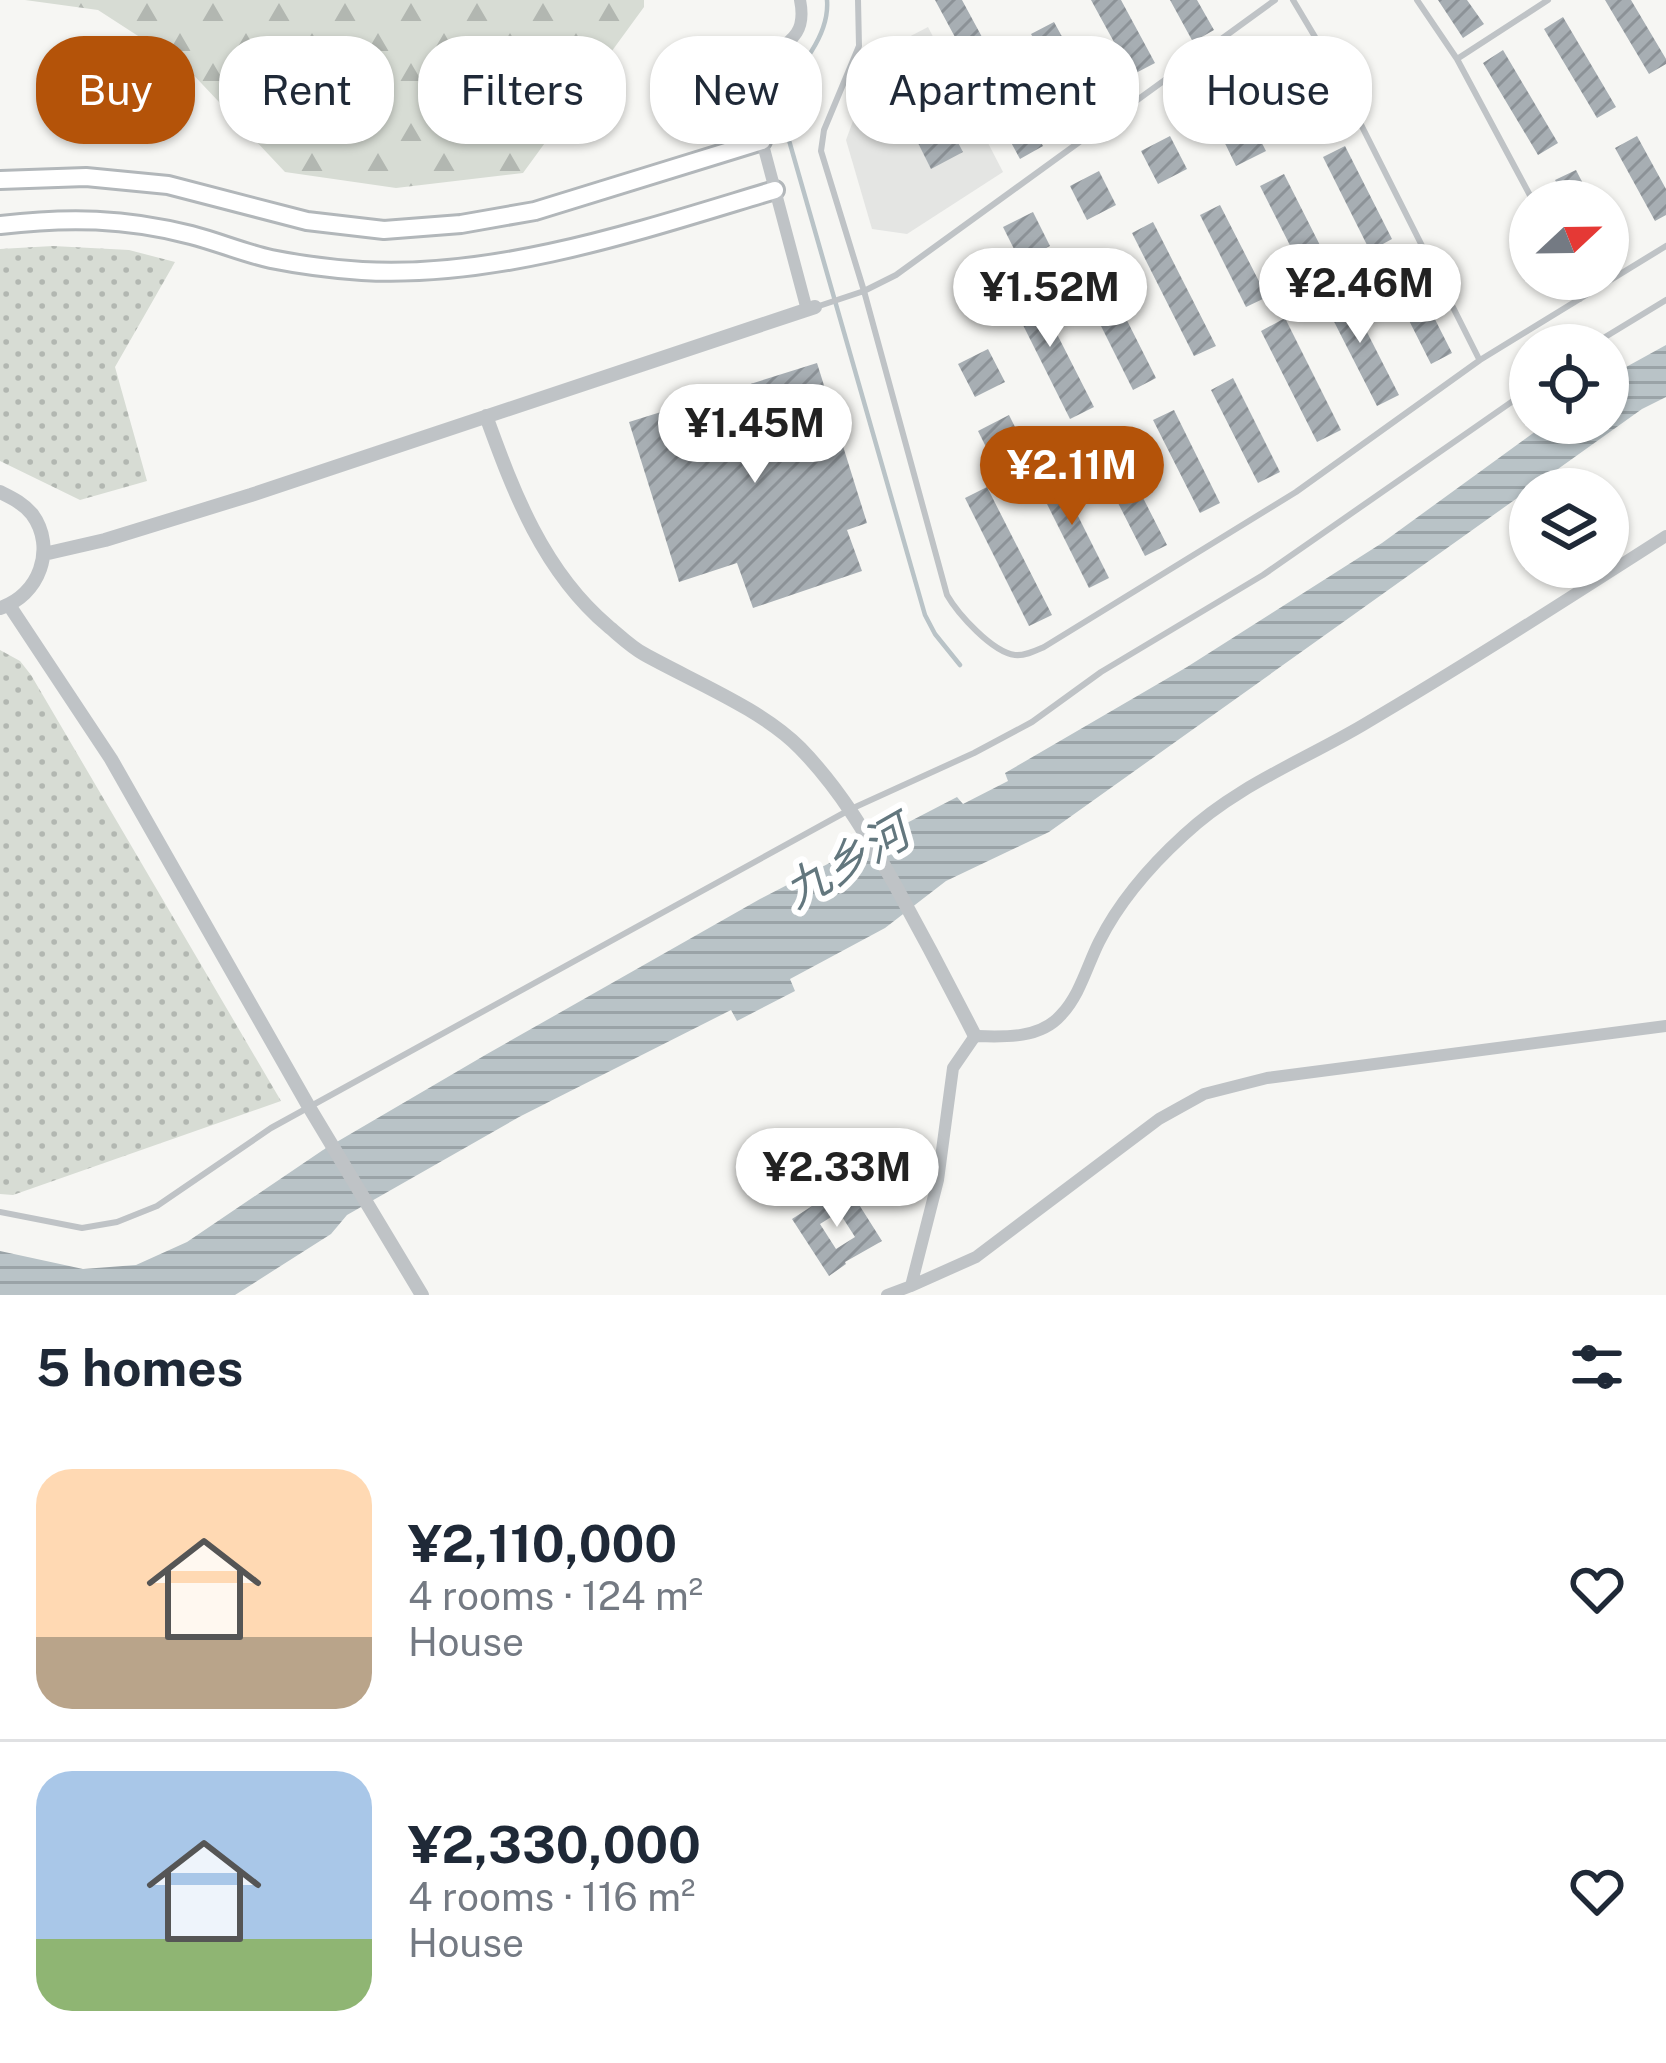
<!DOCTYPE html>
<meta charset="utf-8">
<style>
body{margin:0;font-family:"Public Sans","Noto Sans SC",sans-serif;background:#f6f6f7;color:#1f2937;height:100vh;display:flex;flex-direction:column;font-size:45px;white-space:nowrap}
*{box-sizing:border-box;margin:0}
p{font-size:39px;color:#747a83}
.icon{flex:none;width:66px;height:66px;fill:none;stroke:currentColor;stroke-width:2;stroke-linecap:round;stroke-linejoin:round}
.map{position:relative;height:1295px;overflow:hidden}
.details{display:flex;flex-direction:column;background:#fff;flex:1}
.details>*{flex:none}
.guide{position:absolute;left:36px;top:36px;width:1596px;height:108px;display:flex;gap:24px}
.needle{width:78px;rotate:68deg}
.buttons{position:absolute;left:1509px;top:180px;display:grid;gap:24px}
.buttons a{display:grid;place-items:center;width:120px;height:120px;border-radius:50%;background:#fff;box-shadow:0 3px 9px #0004;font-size:60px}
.price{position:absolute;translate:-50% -102px;padding:0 27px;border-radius:42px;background:#fff;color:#222;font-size:39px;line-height:78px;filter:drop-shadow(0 3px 6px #0008)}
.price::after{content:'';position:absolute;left:50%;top:72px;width:36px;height:27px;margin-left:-18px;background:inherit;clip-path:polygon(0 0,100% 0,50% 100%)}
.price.current{background:#b45309;color:#fff}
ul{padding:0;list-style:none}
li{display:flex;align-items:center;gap:36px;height:300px;padding:0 36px}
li+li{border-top:3px solid #e0e1e3}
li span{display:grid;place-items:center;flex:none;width:336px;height:240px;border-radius:36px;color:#555}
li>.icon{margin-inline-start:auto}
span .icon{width:144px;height:144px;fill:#fffc;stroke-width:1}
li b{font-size:51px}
h2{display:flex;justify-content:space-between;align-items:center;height:144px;padding:0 36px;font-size:51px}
.tag{padding:0 42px;border-radius:48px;background:#fff;box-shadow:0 3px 9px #0004;font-size:42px;line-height:108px}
.tag.current{background:#b45309;color:#fff}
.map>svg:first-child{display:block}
</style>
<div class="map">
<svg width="1666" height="1295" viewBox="0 0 1666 1295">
<defs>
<pattern id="grass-dots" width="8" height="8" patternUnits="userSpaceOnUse" patternTransform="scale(3)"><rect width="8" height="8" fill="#d7dcd4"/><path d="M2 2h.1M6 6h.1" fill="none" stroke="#b2b7b1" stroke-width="1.8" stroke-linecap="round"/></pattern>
<pattern id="forest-firs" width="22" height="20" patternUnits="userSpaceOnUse" patternTransform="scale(3)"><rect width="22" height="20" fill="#d7dcd4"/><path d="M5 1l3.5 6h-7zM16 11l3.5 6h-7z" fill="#b2b7b1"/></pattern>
<pattern id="water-rules" width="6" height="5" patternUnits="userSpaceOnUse" patternTransform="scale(3)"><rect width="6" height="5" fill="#b9c3c7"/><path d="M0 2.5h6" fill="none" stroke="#9aa3a7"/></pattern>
<pattern id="building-hatch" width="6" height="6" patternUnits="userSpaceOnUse" patternTransform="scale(3)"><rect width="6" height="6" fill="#a7aeb3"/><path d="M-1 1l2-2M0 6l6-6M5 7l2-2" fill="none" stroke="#8c9297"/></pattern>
</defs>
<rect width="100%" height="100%" fill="#f6f6f3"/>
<!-- built -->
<path fill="#e4e5e3" d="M928,27L1003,172L907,234L872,229L846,140L878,53Z"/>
<!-- grass -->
<path fill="url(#grass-dots)" d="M53,246L129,250L175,262L115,367L147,481L80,500L0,461V249Z
M0,650L20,661L31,675L281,1101L13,1195L0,1194Z"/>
<!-- forest -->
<path fill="url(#forest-firs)" d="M25,0H644V7L523,173L396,188L285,172L186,67L98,10Z"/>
<!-- water -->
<path fill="url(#water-rules)" d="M1666,345V397L1642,409L1049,832L946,881L885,928L790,979L795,991L737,1021L731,1010L519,1117L347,1215L331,1234L235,1295H0V1251L83,1269L136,1265L187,1242L323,1150L487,1054L760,899L957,797L963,804L1008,781L1005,773L1187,667L1382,543L1547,423H1608V377Z"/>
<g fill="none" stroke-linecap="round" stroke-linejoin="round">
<!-- stream -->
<path stroke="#b9c3c7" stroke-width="4.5" d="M827,0C830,36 799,70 776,95L925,615L935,634L960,665"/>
</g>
<!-- building -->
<path fill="url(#building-hatch)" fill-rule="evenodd" d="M935,0H962L982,37L973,42L975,45L963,52Z
M1091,0H1121L1155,63L1132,75Z
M1170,0H1197L1214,30L1193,42Z
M1438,0H1467L1484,24L1463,38Z
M1605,0H1631L1666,59V64L1649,74Z
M1563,17L1616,107L1597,118L1544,29Z
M1054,22L1101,108L1079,120L1031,34Z
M1503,50L1558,143L1538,155L1483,63Z
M996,60L1043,146L1020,159L973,73Z
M934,73L947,98L937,103L963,152L931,169L893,93Z
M1320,82L1337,116L1307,130L1291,97Z
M1249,118L1266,151L1236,166L1220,133Z
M1170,136L1187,169L1158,184L1141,151Z
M1637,136L1666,189V215L1655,221L1615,148Z
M1345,146L1392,239L1370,251L1323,157Z
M1576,170L1592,201H1566L1555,180Z
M1099,171L1116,205L1087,220L1070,186Z
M1284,174L1331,267L1307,279L1260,186Z
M1220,205L1267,297L1246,307L1200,215Z
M1033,212L1050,246L1020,261L1003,227Z
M1153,222L1216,346L1194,356L1132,233Z
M1094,255L1156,378L1133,390L1071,266Z
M1405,260L1452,353L1431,364L1384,271Z
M1030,281L1094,407L1070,419L1007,293Z
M1344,287L1399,395L1377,406L1322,298Z
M1285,318L1341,430L1317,442L1261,331Z
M988,349L1005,382L975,397L958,364Z
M817,363L867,523L847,530L862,571L753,608L737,563L679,582L629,422Z
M1233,378L1280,472L1258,483L1211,390Z
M1174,410L1220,503L1200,513L1153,420Z
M1009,415L1026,449L995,465L978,431Z
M1110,433L1167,545L1145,556L1088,444Z
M1054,468L1109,578L1089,588L1034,478Z
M987,487L1052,615L1029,626L965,498Z
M846,1184L882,1241L845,1262L846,1264L829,1276L792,1219ZM839,1212L855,1237L836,1249L820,1224Z"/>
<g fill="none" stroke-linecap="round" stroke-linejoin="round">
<!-- secondary casing -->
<g stroke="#b2b7ba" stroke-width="22">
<path id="secondary" d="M0,180L86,177L168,185L307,221L384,230L461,224L535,211L762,141
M0,225C68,217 125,218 191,235C218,242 244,253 271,259C301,265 332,269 362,271C499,279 645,229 775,190"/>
</g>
<!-- service -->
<path stroke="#bfc3c6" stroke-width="6" d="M858,0L859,46L824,130L821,151L864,291L947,595C958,614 992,652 1015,655C1025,656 1035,651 1044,647L1296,492L1480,360L1666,246
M1293,0L1327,57L1479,359
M1417,0L1457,59L1533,201
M1457,59L1548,0
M1570,279L1580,299
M816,307L864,291L896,275L1275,0
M1592,345L1666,300
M0,1212L82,1228L117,1222L157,1206L271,1128L851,809L974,753L1032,722L1101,672L1263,575L1530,389"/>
<!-- minor -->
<path stroke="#bfc3c6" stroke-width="12" d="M800,0C809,43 778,44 754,69V89L762,141L807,310
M911,1286L976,1257L1159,1119L1204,1094L1267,1078L1666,1026
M887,1295L911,1286L938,1180L953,1068L975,1036C1004,1037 1040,1039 1061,1015C1080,995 1087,966 1099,942C1120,900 1150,866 1184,835C1236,786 1302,761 1363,725C1465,665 1566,600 1666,536"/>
<!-- tertiary -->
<path stroke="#bfc3c6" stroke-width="14" d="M486,416C514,493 543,571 608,626C620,636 631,647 644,654C692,681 762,709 800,748C840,789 866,834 894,883C922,934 949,985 975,1036
M0,492C12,498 23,503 32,514C57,548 39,596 0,608
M44,554L105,540L251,495L815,307
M9,605L111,759L309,1107L422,1295"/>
<!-- secondary -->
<use href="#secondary" stroke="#fff" stroke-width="16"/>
</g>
<g text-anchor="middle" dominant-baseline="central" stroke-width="12" stroke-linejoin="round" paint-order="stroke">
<!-- water labels -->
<g font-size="45" font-style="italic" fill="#63777e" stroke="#fff">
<text transform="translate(846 861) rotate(-30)">九乡河</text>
</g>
</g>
</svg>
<div class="buttons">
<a><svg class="needle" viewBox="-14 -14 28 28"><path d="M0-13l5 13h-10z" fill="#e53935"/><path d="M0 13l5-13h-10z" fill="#747a83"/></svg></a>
<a><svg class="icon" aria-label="locate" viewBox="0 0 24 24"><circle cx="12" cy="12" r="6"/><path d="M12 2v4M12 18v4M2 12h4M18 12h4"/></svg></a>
<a><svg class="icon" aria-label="layers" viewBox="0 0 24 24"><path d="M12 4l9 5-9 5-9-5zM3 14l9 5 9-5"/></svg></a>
</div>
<b class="price" style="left:1360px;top:346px">¥2.46M</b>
<b class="price" style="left:1050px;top:350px">¥1.52M</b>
<b class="price" style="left:755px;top:486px">¥1.45M</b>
<b class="price current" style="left:1072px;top:528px">¥2.11M</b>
<b class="price" style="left:837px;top:1230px">¥2.33M</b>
<div class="guide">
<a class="tag current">Buy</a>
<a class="tag">Rent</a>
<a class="tag">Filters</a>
<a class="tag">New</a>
<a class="tag">Apartment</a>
<a class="tag">House</a>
</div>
</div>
<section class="details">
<h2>5 homes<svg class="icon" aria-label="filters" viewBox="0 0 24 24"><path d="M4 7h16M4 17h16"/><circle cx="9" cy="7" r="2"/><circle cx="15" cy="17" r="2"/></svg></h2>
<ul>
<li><span style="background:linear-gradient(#ffd9b3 70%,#b9a48a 0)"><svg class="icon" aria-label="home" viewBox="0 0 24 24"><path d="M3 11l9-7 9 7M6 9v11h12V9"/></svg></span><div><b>¥2,110,000</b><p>4 rooms · 124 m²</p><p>House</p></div><svg class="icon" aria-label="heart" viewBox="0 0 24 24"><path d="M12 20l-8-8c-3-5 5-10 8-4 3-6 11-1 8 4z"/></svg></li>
<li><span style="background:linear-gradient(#a9c7e8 70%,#8fb573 0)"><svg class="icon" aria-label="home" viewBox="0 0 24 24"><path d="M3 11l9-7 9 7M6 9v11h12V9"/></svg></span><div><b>¥2,330,000</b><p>4 rooms · 116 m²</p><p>House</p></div><svg class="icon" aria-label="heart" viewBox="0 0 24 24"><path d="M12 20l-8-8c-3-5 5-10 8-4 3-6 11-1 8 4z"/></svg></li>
</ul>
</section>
